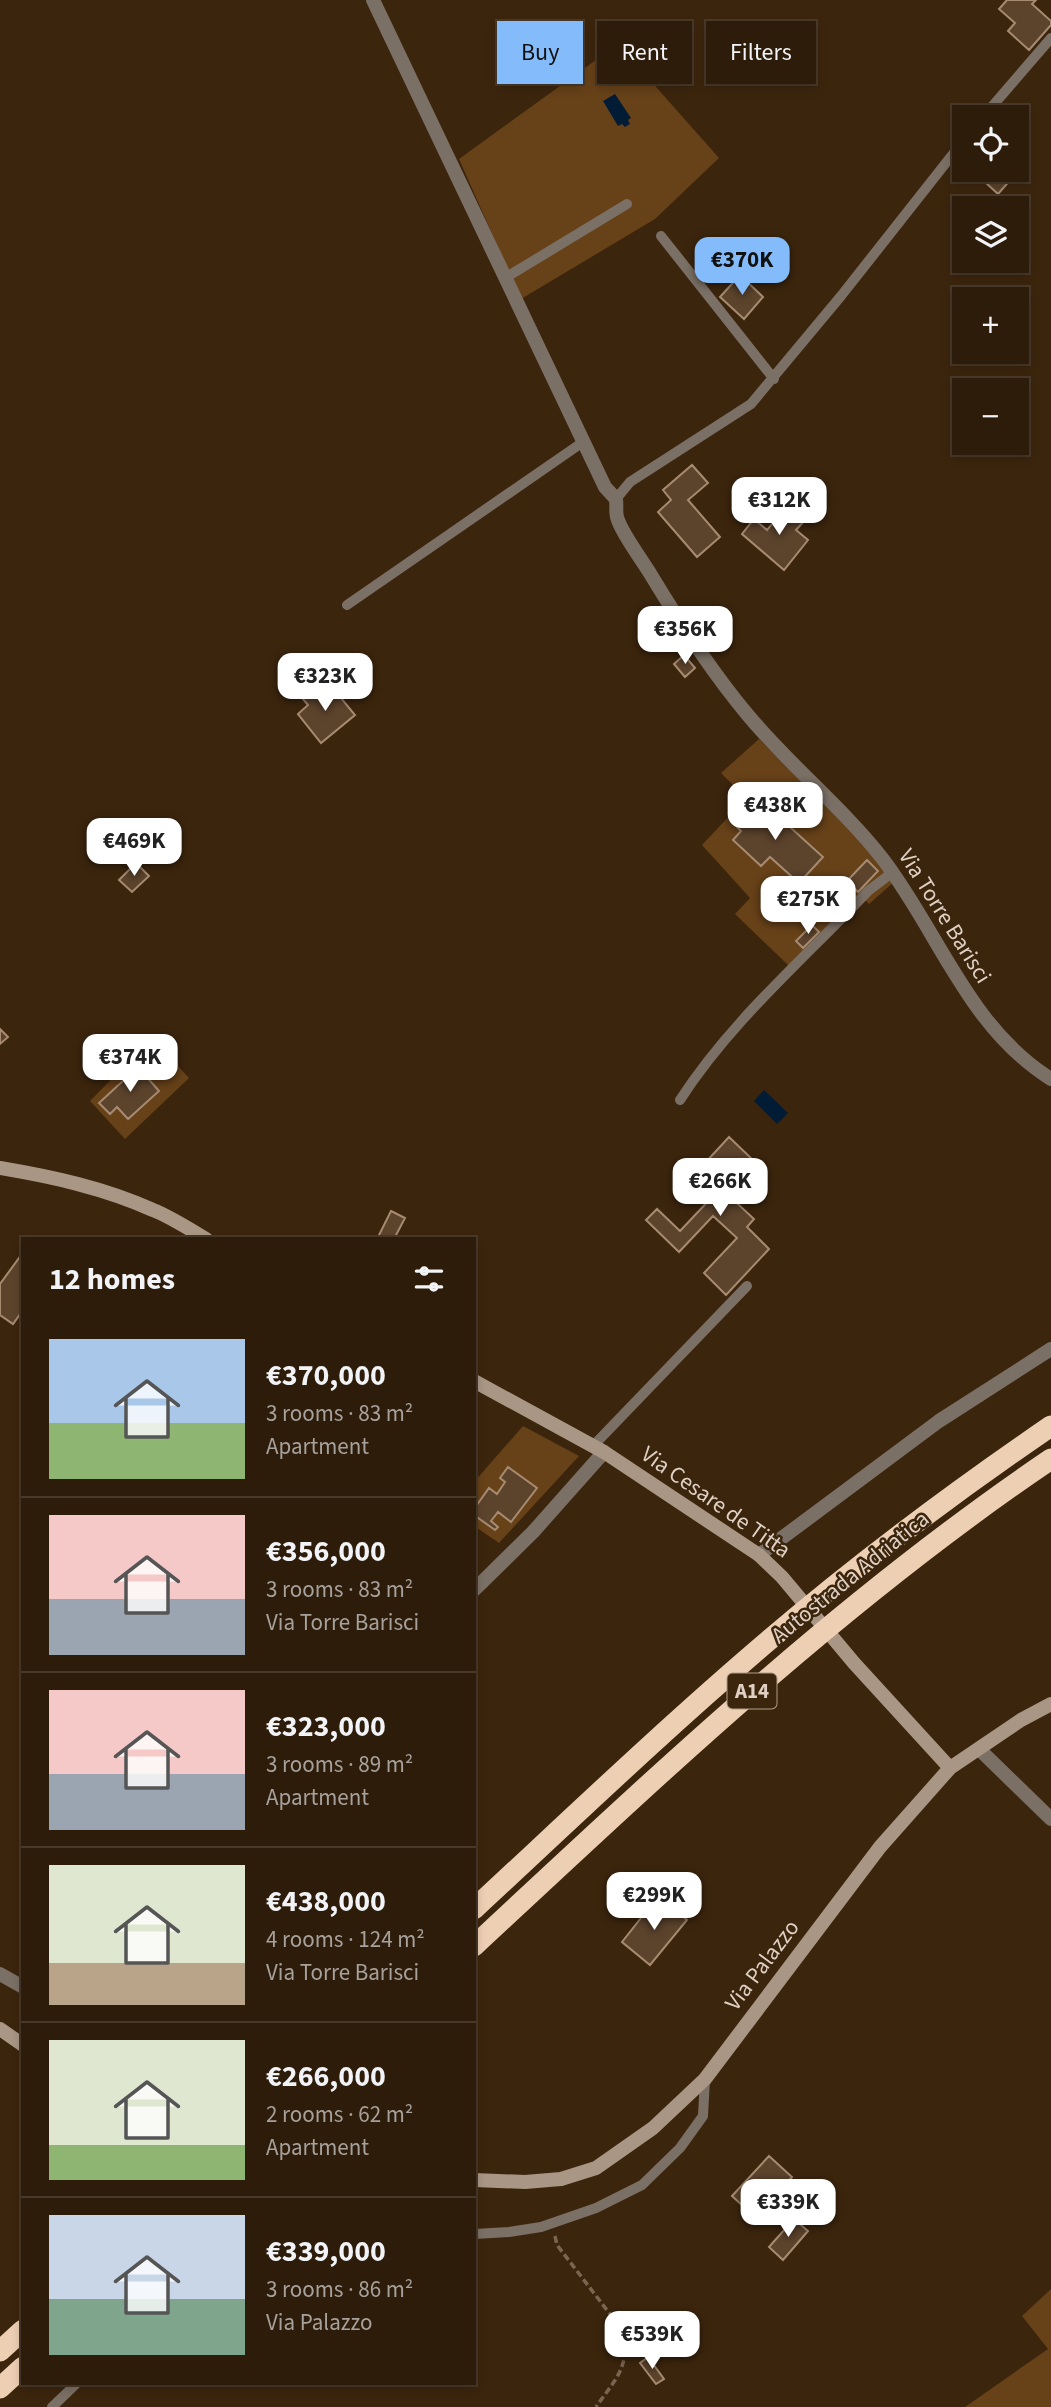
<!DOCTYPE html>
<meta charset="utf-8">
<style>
body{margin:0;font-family:"Source Sans 3",sans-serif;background:#352513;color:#f1f3f6;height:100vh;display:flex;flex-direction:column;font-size:26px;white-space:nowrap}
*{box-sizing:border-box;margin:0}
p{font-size:23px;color:#a7a19c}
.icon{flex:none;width:38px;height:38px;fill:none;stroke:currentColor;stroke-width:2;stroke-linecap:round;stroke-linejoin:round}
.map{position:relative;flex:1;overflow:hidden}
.side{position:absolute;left:21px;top:1237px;width:455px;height:1148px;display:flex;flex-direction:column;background:#2d1c0a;border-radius:0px;box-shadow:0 4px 10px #0003,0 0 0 2px #483a2b}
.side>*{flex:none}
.hud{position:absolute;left:497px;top:21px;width:448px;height:63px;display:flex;gap:14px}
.controls{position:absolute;left:952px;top:105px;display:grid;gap:14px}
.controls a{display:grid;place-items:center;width:77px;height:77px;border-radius:0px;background:#2d1c0a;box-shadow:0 4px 10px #0003,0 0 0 2px #483a2b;font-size:35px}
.price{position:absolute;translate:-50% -60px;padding:0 16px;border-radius:14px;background:#fff;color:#222;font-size:23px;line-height:46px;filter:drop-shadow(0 2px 4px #0008)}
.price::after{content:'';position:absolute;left:50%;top:42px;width:21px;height:16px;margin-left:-10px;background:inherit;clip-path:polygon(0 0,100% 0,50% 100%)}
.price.active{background:#84bcfb;color:#111}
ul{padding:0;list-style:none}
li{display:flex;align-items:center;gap:21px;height:175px;padding:0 28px}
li+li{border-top:2px solid #483a2b}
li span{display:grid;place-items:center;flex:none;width:196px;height:140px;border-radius:0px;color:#555}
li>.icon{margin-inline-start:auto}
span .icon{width:84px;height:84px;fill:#fffc;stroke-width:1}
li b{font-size:30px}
h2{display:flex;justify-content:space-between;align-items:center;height:84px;padding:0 28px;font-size:30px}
.chip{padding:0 24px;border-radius:0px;background:#2d1c0a;box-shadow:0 4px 10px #0003,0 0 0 2px #483a2b;font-size:24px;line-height:63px}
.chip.active{background:#84bcfb;color:#111}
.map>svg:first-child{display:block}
</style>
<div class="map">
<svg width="1051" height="2407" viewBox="0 0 1051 2407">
<rect width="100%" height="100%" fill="#3c250d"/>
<!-- green -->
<path fill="#674118" d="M618,44L719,158L655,219L521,299L459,159Z
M759,739L861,840L894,882L869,904L860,894L789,966L735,914L750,898L702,845L746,798L721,773Z
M152,1038L189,1078L125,1139L90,1101Z
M523,1426L579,1456L499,1543L474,1526V1482Z
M1051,2289V2407H965L1048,2349L1022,2316Z"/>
<!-- water -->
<path fill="#031c36" d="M615,94L631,118L628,120L630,124L625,127L622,124L618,126L603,101Z
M764,1090L788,1113L777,1124L754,1101Z"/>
<!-- building -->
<path fill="#5c432c" stroke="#a68b71" stroke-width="2" d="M1007,0H1036L1032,4L1051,21V25L1029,50L1008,31L1015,23L999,9Z
M972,170H1003L1012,178L998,194Z
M740,275L763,297L744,319L720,297Z
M692,465L708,483L688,500L720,537L697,557L658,512L671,500L663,490Z
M789,504L806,519L796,530L808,540L784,570L742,534L754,519L767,530Z
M684,655L695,668L685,677L674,664Z
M317,686L323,694L332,687L355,715L321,743L298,714L308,705L302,698Z
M758,798L823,857L799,883L770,857L761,866L733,840L741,831L734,824Z
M867,860L878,871L858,892L847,881Z
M136,863L149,876L132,892L119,880Z
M812,925L819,932L803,948L796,941Z
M0,1029L8,1037L0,1044Z
M138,1067L159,1091L128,1119L117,1107L110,1114L99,1103Z
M729,1137L754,1161L725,1192L754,1219L747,1227L769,1249L726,1295L704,1273L737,1238L713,1216L679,1252L646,1220L657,1209L680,1231L714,1195L693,1176Z
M391,1211L405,1218L394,1239H377Z
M19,1258L23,1261V1310L13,1324L0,1315V1284Z
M508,1467L537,1488L511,1522L498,1512L491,1521L498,1527L495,1530L474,1515V1509L489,1488L497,1494L505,1482L500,1478Z
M663,1900L687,1920L650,1965L622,1942L645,1913L649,1917Z
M769,2156L792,2177L756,2218L732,2196Z
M794,2219L808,2231L783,2260L769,2247Z
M648,2357L664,2379L656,2384L640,2363Z"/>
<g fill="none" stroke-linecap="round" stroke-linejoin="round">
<!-- path -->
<path stroke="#796552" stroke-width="3.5" stroke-dasharray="7 3.5" stroke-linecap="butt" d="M555,2236L557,2245L623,2331C630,2368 616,2378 596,2407"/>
<!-- lane -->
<path stroke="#7b7065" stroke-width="10" d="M983,117L1051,38
M661,236L774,379
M505,278L627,204
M616,499L630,482L751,404L841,296L964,140
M347,605L583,442
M680,1100C731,1021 804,959 868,891L893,872
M593,1446L747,1286
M474,2234L509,2232L541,2227L596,2208L642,2185L680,2148L703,2116L705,2079
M52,2407L76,2384"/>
<!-- street -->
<path stroke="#7b7065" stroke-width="14" d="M373,0L605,487L616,499C617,505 615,514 618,520C623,535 642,560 651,575C680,623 711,671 747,714C789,765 841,806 882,858C939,932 968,1027 1051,1079
M759,1555L939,1421L1051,1349
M474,1590L533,1532L604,1452
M979,1749L1051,1819
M0,1974L23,1987"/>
<!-- secondary -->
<path stroke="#a99685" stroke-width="14" d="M0,1168C53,1177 104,1188 153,1210C171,1217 189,1229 206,1239
M474,1381L604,1452L759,1555L782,1577L854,1663L950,1768
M0,2029L23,2045
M474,2180L525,2182L561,2179L596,2168L653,2128L705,2079L880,1847L950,1768L1021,1720L1051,1704"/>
<!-- highway -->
<path stroke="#edcfb4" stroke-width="21" d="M474,1909C571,1819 667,1727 768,1641C858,1564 953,1493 1051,1426
M474,1946C659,1774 841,1601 1051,1459
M0,2351L23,2330
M0,2388L23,2367"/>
</g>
<g text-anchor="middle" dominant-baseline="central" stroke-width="5" stroke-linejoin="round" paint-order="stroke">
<!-- shield labels -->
<rect fill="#3c250d" stroke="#ae9d8c" stroke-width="2" x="727.5" y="1673.5" width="49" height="35" rx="5"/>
<g font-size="21" font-weight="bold" fill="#dfd0c3">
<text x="752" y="1691">A14</text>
</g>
<!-- street labels -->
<g font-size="23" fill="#dfd0c3" stroke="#3c250d">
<text transform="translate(945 916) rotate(58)">Via Torre Barisci</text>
<text transform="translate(716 1502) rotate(35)">Via Cesare de Titta</text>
<text transform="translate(850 1577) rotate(-39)">Autostrada Adriatica</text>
<text transform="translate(762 1965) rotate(-53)">Via Palazzo</text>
</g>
</g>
</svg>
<div class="controls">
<a><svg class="icon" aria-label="locate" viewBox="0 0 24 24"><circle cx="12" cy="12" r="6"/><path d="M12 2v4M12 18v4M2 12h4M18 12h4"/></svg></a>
<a><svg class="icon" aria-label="layers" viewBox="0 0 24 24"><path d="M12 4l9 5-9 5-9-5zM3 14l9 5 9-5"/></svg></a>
<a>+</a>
<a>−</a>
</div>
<b class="price active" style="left:742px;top:297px">€370K</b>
<b class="price" style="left:779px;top:537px">€312K</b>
<b class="price" style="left:685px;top:666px">€356K</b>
<b class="price" style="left:325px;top:713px">€323K</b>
<b class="price" style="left:775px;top:842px">€438K</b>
<b class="price" style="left:134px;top:878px">€469K</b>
<b class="price" style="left:808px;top:936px">€275K</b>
<b class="price" style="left:130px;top:1094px">€374K</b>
<b class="price" style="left:720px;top:1218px">€266K</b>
<b class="price" style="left:654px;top:1932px">€299K</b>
<b class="price" style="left:788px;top:2239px">€339K</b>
<b class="price" style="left:652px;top:2371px">€539K</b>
<div class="hud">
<a class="chip active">Buy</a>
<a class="chip">Rent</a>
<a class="chip">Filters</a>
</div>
<section class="side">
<h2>12 homes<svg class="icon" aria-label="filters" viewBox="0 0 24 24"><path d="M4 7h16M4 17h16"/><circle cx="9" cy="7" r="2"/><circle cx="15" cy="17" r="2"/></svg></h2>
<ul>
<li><span style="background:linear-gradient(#a9c7e8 60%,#8fb573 0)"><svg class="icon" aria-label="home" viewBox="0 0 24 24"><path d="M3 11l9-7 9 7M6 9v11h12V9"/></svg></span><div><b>€370,000</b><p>3 rooms · 83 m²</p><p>Apartment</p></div></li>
<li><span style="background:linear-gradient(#f6c9c9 60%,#9aa5b1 0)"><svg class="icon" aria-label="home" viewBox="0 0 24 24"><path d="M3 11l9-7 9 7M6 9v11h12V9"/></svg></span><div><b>€356,000</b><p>3 rooms · 83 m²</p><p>Via Torre Barisci</p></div></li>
<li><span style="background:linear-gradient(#f6c9c9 60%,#9aa5b1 0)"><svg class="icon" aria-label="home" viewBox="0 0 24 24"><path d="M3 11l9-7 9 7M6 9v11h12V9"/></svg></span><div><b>€323,000</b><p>3 rooms · 89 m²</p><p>Apartment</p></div></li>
<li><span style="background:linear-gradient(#dfe7d0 70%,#b9a48a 0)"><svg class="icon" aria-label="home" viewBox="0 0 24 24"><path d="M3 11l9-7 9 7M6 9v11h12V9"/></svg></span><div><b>€438,000</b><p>4 rooms · 124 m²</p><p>Via Torre Barisci</p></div></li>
<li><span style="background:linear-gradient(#dfe7d0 75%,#8fb573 0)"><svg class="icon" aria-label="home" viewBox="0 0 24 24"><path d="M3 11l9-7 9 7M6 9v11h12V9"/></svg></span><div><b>€266,000</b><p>2 rooms · 62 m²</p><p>Apartment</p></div></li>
<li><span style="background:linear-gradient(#c9d6e8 60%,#7fa58c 0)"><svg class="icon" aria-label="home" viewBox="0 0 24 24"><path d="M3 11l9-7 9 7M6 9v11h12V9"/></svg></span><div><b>€339,000</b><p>3 rooms · 86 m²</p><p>Via Palazzo</p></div></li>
</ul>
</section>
</div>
